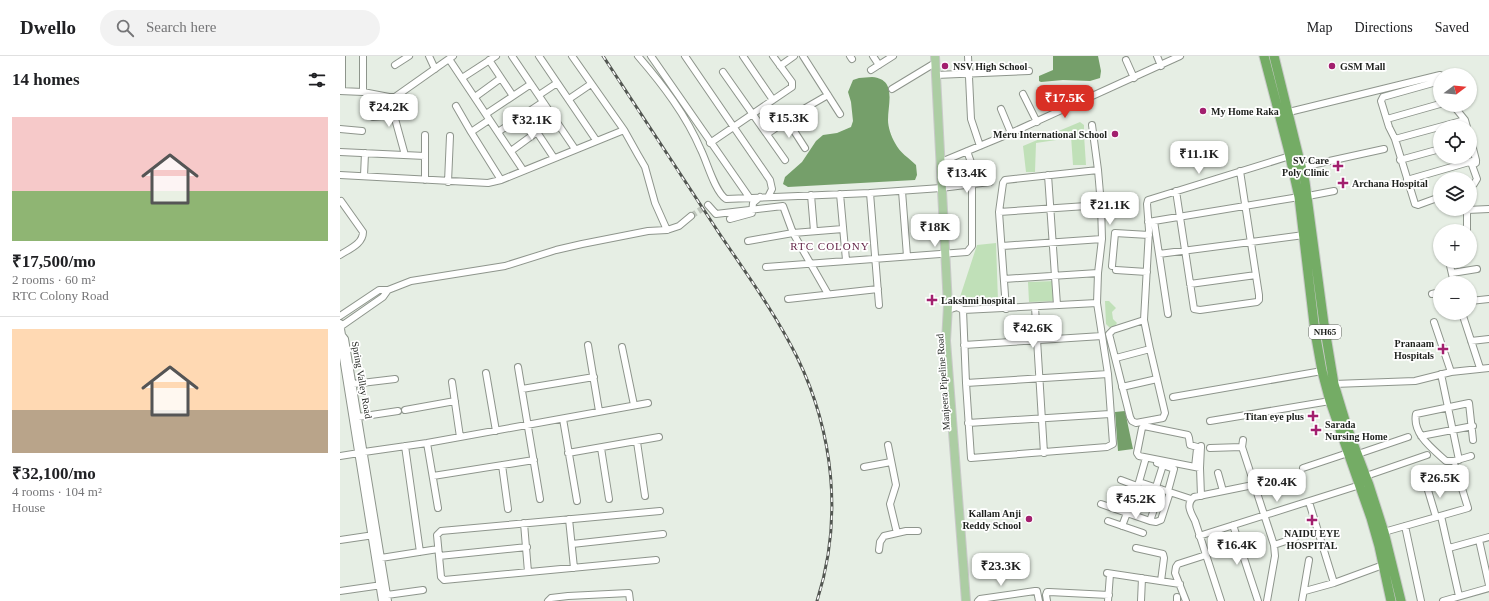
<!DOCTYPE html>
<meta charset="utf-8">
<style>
body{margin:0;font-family:"Times New Roman",serif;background:#f2f2f2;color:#202124;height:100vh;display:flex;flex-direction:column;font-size:15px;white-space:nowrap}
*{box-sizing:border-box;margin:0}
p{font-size:13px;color:#757577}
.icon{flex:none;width:22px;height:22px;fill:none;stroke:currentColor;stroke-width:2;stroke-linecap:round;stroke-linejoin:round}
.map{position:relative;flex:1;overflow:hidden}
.panel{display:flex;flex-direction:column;background:#fff;width:340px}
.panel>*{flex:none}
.needle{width:26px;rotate:74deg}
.buttons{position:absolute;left:1093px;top:12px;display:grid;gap:8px}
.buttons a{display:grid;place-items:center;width:44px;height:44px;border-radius:50%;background:#fff;box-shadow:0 1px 3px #0004;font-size:20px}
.price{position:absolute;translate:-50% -34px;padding:0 9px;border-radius:8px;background:#fff;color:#222;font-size:13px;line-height:26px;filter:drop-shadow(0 1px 2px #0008)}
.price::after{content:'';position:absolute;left:50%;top:24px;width:12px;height:9px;margin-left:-6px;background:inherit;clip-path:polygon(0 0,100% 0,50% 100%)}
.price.active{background:#d93025;color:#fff}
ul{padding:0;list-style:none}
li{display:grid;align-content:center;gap:8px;height:212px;padding:0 12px}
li+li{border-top:1px solid #e0e0e0}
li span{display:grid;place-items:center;height:124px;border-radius:0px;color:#555}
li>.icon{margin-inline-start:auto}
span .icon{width:72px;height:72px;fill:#fffc;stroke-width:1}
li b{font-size:17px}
h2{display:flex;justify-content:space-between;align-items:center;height:48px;padding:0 12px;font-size:17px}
header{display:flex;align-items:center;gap:24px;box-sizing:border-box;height:56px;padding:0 20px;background:#fff;border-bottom:1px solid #e0e0e0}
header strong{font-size:19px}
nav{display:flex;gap:22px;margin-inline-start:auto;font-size:14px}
.search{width:280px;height:36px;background:#f2f2f2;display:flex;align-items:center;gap:10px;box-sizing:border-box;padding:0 14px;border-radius:22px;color:#757577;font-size:15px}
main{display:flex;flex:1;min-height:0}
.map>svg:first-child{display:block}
</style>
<header>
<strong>Dwello</strong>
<div class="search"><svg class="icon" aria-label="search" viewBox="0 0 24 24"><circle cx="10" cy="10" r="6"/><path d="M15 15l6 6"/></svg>Search here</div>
<nav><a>Map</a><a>Directions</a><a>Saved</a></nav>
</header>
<main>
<section class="panel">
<h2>14 homes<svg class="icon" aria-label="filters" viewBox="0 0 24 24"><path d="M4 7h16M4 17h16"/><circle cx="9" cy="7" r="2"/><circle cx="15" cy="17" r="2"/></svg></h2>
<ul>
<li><span style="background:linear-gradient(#f6c9c9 60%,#8fb573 0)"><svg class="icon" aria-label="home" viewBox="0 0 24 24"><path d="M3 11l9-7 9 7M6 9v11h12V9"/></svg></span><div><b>₹17,500/mo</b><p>2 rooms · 60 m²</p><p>RTC Colony Road</p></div></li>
<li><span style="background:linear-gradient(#ffd9b3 65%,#b9a48a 0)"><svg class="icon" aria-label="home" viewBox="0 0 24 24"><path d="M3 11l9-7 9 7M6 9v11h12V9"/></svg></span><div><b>₹32,100/mo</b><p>4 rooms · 104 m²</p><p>House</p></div></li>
</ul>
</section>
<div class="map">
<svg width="1149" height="545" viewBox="0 0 1149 545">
<rect width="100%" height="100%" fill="#e6eee4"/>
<!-- green -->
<path fill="#c0e0b8" d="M740,66L744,69V78L730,80L723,83L696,87L695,116H686L683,90Z
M744,79L746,109H733L731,80Z
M656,187L658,245L622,248L620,241L637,189Z
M715,225L716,245L689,246L688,226Z
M765,245H769L776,252L772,256L773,263L777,267L772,274L766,268Z"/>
<!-- water -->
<path fill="#759f6a" d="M713,0H758L761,15L760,22L750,25L723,24L701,26L699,25V20L713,14Z
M532,21C557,23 548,47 548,64C548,71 551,80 555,87C560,97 569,102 576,109L577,119L575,124L448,131L443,128L445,121L462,106L476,85L483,79L497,77L511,71L513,65L511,46L508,36L513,24L519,22Z
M785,355L793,393L778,395L775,356Z"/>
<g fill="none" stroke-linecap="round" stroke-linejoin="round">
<!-- minor-tunnel -->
<path stroke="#bec5bc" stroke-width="6" stroke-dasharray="6 3" stroke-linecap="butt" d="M351,160L368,149"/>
<!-- minor casing -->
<g stroke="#8e958c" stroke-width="8">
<path id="minor" d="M89,0L95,13
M172,0L235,93
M199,0L256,84
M298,0C323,29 346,59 361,94C367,106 375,136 386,143L530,137L601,132L650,126
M311,0L409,141
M345,0L430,124L432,133L428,141
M403,0L433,44
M463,0L500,58
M510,0L512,3
M533,0L539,9
M628,0L631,63L640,90
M817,0L821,10
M109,3L183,114
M149,4L173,40
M786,4L794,22
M55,9L69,0
M440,10L454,0
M531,14L553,0
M383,16L445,104
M596,19L689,15
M122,22L156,0
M1100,25L1043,41L1041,45L1049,71L1055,83L1075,148L1078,149L1100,141
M552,33L595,7
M0,35L23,36L49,41H55L113,0
M2,35V0
M23,36V0
M683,38L697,66
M716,38L722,54
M199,39L217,27
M49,41L65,99
M135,41L161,22
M229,43L251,28
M1113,49L1125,64L1127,71
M116,50L131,76
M661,53L671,77
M949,56L1100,19
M146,58L191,28
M185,58L214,102
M33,61L55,59
M1047,63L1100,48
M149,64L131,76L161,124
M447,64L465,92
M0,73L22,75
M158,76L203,46
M427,78L462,54L488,39
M1130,81L1136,104V107L1132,109L1137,123L1134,128L1130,130
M1055,83L1125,64
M370,87L452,31V26L433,0
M171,95L197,76
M627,95L633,112
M0,96L85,100
M1060,104L1100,93
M601,106L671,77L840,0
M962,111L1044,93
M0,119L148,127L161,124L284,74
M708,119L717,249
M24,120L25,97
M85,124V79
M1067,124L1136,104
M108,126L110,80
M562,135L567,200
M836,135L854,253L860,254L917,246L919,244V239L900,115
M530,137L539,249
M500,138L506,204
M471,139L474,175
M968,140L994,135
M368,149L376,158L443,150L453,177L488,238
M659,156L761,149
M390,163L412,157L413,147L420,141
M814,165L828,258
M808,166L959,141
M327,174L339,170L351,160
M1127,175V154L1149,153
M408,185L453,177L503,173
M662,190L762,183
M819,198L964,179
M0,199C9,193 23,188 23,176L1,145
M1109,205L1114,227
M772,210L775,177L809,179
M426,211L627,196L632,190V128
M776,214L807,216
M1112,217L1137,213
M664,223L758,217
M850,228L916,219
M48,234L71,225L165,210L216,194L242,188L308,175L327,174L315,147L305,111L298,99L284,74L232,0
M1092,238L1100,236
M448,243L538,233
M1130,245L1149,243
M695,251L704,397
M666,253L659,156L663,127L665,124L758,114
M608,254L617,251L623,254L757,247
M623,254L626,327L631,402L767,391L773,388L768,318L757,247L758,217L762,183L761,149L758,114L752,69
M1122,257L1140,312
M0,260L39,234H48L43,241L0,271
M804,264L773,274L769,278L790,361L792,365L796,367L823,362L825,357L810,293L804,264L809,174L807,148L808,144L950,100
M1094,266L1111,316
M0,267L2,279L5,283L48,545
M2,279L0,283L42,545
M1131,285L1149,283
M248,289L259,355
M624,289L762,280
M282,291L294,349
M776,302L810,293
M178,311L200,443
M146,317L156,375
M1101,318L1119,404
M112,326L120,381
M626,327L768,318
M13,328L55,323
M994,328L1075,325L1111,316L1149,312
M782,331L817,323
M182,333L254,321
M833,341L982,315
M65,354L115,345
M18,361L58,355
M223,363L237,445
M870,365L990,345
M628,367L770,358
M1081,380L1133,370
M903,384L902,391L934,489L935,500L927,545
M297,386L305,440
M87,387L98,452
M548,389L556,429L550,448L557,477
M65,390L80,496
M261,392L269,443
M870,392L902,391
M24,396L87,387L308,347
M228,397L319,381
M1018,398L1068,381
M0,400L19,397
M1131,400L1114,405H1106C1093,393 1072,378 1076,358L1129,347L1133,384
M817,407L834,413L828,435
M162,409L168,453
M524,411L551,406
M855,411L857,393
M860,412L799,400L797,397L802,372L804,370L848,379L849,382L850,389L861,392
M963,412L1008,397
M878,417L883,435
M93,420L194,404
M1026,420L1087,399
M781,424L797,430
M799,426L805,405
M816,431L823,409
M1087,431L1096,461
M771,437L792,444
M861,440L860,412L861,390
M969,446L994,527
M761,448L810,465L821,433
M1101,460L1119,540
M229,463L234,512
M768,465L803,477
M810,465L816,466L821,464L830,436
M184,467L188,516
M893,469L918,545
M782,470L799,426L851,443
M1065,470L1081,545
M1044,476L1128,452L1115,410
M859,480L1020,429
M0,484L34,479
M1139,484L1149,529
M232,488L323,478
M934,489L955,482
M796,492L823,498L824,502L821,525
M1109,492L1149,481
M539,494L540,486L544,480L566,475H578
M99,500L187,491
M41,502L98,493
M316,504L104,524L101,521L97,479L101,475L320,455
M767,517L840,528
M0,535L42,529
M965,535L994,527L1043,509
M47,539L83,534
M208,545L211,542L228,540L289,537L290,545
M638,545L640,543L695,535H697L699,545
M707,545L706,539L707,536H709L769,539
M768,545L770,518
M801,545L802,522
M837,545V541
M846,545L835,517L836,511L838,508L866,499
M881,545L855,465C851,457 845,448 854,441L913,429L948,417
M962,545L969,504
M1103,545L1149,532"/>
</g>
<!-- major casing -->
<g stroke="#c9cac9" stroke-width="10">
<path id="major" d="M595,0L608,250L606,285L626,545"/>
</g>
<!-- highway casing -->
<g stroke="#c9cac9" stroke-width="11">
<path id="highway" d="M924,0L948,92L959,141L975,276L982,315L990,345L1031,462L1039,490L1051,545
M934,0L965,126L984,268L994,328L1007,371L1029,429L1044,476L1061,545"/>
</g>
<!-- minor -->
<use href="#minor" stroke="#fff" stroke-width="6"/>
<!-- major -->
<use href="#major" stroke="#accda3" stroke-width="8"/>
<!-- highway -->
<use href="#highway" stroke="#74ac65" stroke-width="9"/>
<!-- rail casing -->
<g stroke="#525651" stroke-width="3">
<path id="rail" d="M263,0C301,59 340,118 379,177C406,217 435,257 457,301C494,377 503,464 477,545"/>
</g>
<!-- rail -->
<use href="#rail" stroke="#fff" stroke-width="1.5" stroke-dasharray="4.5" stroke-linecap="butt"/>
</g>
<!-- markers -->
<g fill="#a21f6e" stroke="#fff" stroke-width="1.5">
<circle cx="605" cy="10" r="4"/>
<circle cx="992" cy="10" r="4"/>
<circle cx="863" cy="55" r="4"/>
<circle cx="775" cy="78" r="4"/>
<path d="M996 104h4v4h4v4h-4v4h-4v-4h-4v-4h4z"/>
<path d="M1001 121h4v4h4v4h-4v4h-4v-4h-4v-4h4z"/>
<path d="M590 238h4v4h4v4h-4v4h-4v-4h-4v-4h4z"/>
<path d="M1101 287h4v4h4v4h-4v4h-4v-4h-4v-4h4z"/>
<path d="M971 354h4v4h4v4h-4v4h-4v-4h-4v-4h4z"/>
<path d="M974 368h4v4h4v4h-4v4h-4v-4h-4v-4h4z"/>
<circle cx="689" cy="463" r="4"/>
<path d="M970 458h4v4h4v4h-4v4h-4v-4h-4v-4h4z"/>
</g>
<g text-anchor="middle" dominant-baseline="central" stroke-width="3.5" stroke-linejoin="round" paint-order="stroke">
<!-- shield labels -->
<rect fill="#fff" stroke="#626461" stroke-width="1" x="969" y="269" width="32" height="14" rx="3"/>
<g font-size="9" font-weight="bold" fill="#1e211d">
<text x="985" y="276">NH65</text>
</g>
<!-- poi labels -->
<g font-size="10" font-weight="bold" fill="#1e211d" stroke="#fff" text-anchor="start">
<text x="613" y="10">NSV High School</text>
<text x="1000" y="10">GSM Mall</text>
<text x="871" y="55">My Home Raka</text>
<text x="767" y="78" text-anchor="end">Meru International School</text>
<text x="989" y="104" text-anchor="end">SV Care<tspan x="989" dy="12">Poly Clinic</tspan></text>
<text x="1012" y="127">Archana Hospital</text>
<text x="601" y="244">Lakshmi hospital</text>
<text x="1094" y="287" text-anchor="end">Pranaam<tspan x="1094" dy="12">Hospitals</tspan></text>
<text x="964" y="360" text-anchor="end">Titan eye plus</text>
<text x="985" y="368">Sarada<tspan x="985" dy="12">Nursing Home</tspan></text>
<text x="681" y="457" text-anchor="end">Kallam Anji<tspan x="681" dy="12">Reddy School</tspan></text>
<text x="972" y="477" text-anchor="middle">NAIDU EYE<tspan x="972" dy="12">HOSPITAL</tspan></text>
</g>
<!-- street labels -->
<g font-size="10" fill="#1e211d" stroke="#fff">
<text transform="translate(22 324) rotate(80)">Spring Valley Road</text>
<text transform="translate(603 326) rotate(-94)">Manjeera Pipeline Road</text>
</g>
<!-- neighbourhood labels -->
<g font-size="11" letter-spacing="1" fill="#642648" stroke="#fff">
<text x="490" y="190">RTC COLONY</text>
</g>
</g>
</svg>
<div class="buttons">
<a><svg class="needle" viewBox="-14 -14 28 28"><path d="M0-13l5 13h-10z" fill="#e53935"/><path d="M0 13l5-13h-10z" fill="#757577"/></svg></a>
<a><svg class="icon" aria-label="locate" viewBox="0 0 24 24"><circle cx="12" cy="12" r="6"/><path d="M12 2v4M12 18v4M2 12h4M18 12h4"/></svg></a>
<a><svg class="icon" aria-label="layers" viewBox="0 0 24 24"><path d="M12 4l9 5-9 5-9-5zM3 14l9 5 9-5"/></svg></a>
<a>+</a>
<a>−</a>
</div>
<b class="price active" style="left:725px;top:63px">₹17.5K</b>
<b class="price" style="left:49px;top:72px">₹24.2K</b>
<b class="price" style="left:449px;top:83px">₹15.3K</b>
<b class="price" style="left:192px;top:85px">₹32.1K</b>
<b class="price" style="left:859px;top:119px">₹11.1K</b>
<b class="price" style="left:627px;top:138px">₹13.4K</b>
<b class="price" style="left:770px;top:170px">₹21.1K</b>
<b class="price" style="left:595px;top:192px">₹18K</b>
<b class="price" style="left:693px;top:293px">₹42.6K</b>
<b class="price" style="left:1100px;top:443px">₹26.5K</b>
<b class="price" style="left:937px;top:447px">₹20.4K</b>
<b class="price" style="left:796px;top:464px">₹45.2K</b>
<b class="price" style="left:897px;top:510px">₹16.4K</b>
<b class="price" style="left:661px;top:531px">₹23.3K</b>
</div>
</main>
